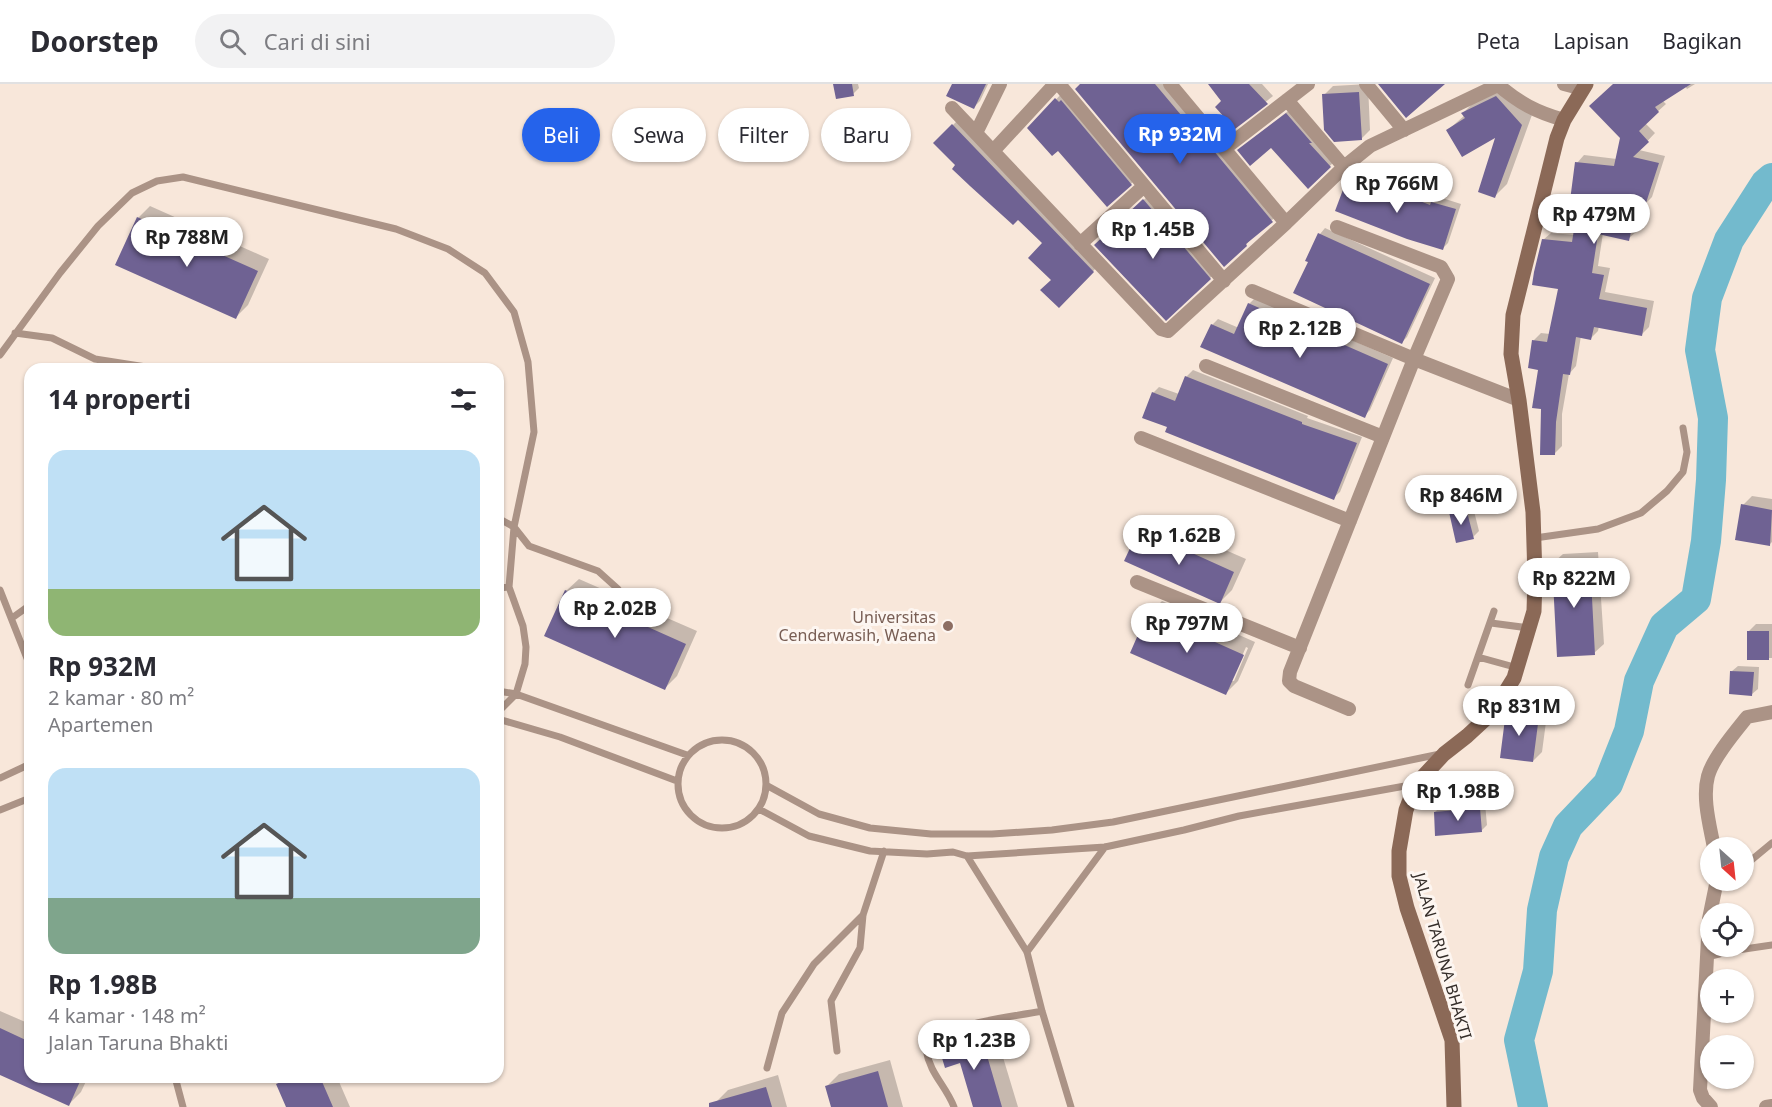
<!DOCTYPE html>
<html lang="id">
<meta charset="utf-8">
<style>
body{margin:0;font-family:"Noto Sans",sans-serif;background:#f2f2f3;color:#2b2b33;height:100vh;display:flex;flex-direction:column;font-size:22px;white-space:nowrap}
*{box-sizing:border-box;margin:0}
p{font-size:20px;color:#7c7c81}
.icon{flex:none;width:33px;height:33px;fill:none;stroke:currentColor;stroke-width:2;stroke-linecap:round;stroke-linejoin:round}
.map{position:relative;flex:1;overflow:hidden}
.details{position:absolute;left:24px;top:279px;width:480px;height:720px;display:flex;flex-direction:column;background:#fff;border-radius:18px;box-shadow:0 2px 4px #0004}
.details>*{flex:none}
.guide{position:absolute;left:522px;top:24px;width:570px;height:54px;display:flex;gap:12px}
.needle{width:39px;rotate:153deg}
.fabs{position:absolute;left:1700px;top:753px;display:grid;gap:12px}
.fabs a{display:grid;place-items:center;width:54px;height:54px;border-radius:50%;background:#fff;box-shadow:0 2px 4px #0004;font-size:30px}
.price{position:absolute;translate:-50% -51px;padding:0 14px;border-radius:21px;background:#fff;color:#222;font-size:20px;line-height:39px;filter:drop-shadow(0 2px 3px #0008)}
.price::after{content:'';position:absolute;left:50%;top:36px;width:18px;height:14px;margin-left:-9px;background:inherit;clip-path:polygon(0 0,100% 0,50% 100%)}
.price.current{background:#2563eb;color:#fff}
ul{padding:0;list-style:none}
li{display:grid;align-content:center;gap:12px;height:318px;padding:0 24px}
li span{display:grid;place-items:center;height:186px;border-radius:18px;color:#555}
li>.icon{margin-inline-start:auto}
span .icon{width:108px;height:108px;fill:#fffc;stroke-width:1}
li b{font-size:26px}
h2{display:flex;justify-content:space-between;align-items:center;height:72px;padding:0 24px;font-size:26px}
.chip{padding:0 21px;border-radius:27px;background:#fff;box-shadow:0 2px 4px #0004;font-size:21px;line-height:54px}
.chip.current{background:#2563eb;color:#fff}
header{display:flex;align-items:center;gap:36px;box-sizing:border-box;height:84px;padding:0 30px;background:#fff;border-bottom:2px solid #e1e1e2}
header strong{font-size:28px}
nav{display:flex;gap:33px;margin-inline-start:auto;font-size:21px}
.search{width:420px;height:54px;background:#f2f2f3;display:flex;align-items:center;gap:15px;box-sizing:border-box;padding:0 21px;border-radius:33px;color:#7c7c81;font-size:22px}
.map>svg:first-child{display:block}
</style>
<header>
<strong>Doorstep</strong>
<div class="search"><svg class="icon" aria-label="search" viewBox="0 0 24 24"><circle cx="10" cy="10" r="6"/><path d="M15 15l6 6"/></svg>Cari di sini</div>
<nav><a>Peta</a><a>Lapisan</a><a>Bagikan</a></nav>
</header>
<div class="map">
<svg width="1772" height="1023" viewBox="0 0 1772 1023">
<rect width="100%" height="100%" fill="#f8e7da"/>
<!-- shadow -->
<path fill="#0003" fill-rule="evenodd" d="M834,0H858L859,4L853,10Z
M954,0H988L980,17L974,23Z
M1081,0H1170L1279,130L1252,153L1246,161Z
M1210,0H1262L1273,12L1235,43L1223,17Z
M1368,0L1370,46L1361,55L1324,11L1333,2Z
M1615,0H1695L1687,5L1685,2L1663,17L1666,20L1645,39L1655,49L1639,66L1665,72L1652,113L1645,120H1642L1636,148L1628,155L1603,149L1598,182L1610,184L1605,208L1654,217L1649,243L1642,250L1599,242L1598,247L1591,254L1581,252L1576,282L1569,290L1562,330V362L1555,369L1542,324L1539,285L1534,256L1541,249L1550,250L1560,204L1543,156L1551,149L1575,151L1578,132L1577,79L1584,71L1617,75L1622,54Z
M1509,1L1533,28L1507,100L1495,112L1497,51L1448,46L1465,31L1463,29L1475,17Z
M1064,7L1139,91L1131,100L1058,65L1029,44Z
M1292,24L1336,76L1308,103L1271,62L1245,61Z
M960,34L1100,180L1059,222L1044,159L935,59Z
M1354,90L1410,111L1414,107L1436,116L1439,113L1461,120L1448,159L1443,164L1348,96Z
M1150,110L1216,189L1210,194L1096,161Z
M150,122L269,175L248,221L236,233L138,134Z
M1325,144L1435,194L1407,253L1402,258L1310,177L1320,150Z
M1255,214L1393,274L1370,326L1364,332L1212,241L1218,235L1239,244L1249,220Z
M1193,286L1308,332L1307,334L1362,353L1340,408L1333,414L1169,342L1153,309L1159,303L1179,310L1186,293Z
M1752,412L1772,415V458L1769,461L1743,421Z
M1472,419L1479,447L1473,453L1450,429L1456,423Z
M1152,434L1246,475L1232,506L1220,518L1140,446Z
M1598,468L1604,560L1594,569L1553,479L1563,470Z
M579,495L627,516L634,509L654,518L651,527L697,547L677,592L665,604L566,507Z
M1162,517L1255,558L1238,597L1225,610L1150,529ZM1246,563L1248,564L1234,597H1231Z
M1756,540H1772V574H1748V548Z
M1738,582L1759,583L1758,605L1752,610L1732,587Z
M1517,619L1548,623L1542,668L1533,677L1508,628Z
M1485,719L1487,741L1481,747L1435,728L1441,722Z
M0,927L30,940V993H88L81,1008L69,1020L0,989Z
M993,940L1018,1023H974L961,978L941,964L953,952Z
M890,976L903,1023H833L827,1002L839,990Z
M778,991L787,1023H717L716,1018L728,1006Z
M285,993H337L350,1023H287L278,1000Z"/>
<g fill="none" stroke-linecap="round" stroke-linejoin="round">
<!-- river -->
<path stroke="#73bacd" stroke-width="30" d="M1533,1023L1519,956L1538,887L1542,826L1554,773L1568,742L1608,700L1629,647L1639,597L1664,542L1696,515L1706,457L1711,396L1713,334L1700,266L1707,214L1729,156L1765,100L1772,94"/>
</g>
<!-- building -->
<path fill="#6f6293" d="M833,0H852L854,12L836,15Z
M952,0H986L974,25L946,12Z
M1080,0H1155L1181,31L1183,30L1273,138L1246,160L1247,162L1224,183L1075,5Z
M1208,0H1249L1268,20L1235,45L1215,23L1221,17Z
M1378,0H1445L1406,34Z
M1613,0H1691L1655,23L1659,28L1639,47L1649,58L1633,73L1659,79L1645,122L1637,120L1629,157L1598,150L1592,189L1604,191L1599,215L1647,224L1642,252L1594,243L1591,256L1576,253L1570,291L1563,290L1556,338L1555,371H1540L1541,325L1532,324L1538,286L1528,284L1532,256L1547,258L1558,205L1532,201L1534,188L1542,155L1572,158L1576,133L1568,132L1575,78L1614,82L1620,54L1589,22Z
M1359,8L1362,56L1334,58L1324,46L1322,10Z
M1496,12L1522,41L1495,114L1478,108L1495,54L1462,73L1446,46L1465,34L1461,29Z
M1055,14L1059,18L1061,16L1132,101L1107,123L1058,67L1052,72L1027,44Z
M1286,29L1312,59H1309L1331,83L1308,105L1271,64L1250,82L1237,66Z
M952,40L1094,188L1059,224L1040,206L1051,196L1028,174L1042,159L1018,136L1013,141L970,102L952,85L955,81L933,59Z
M1347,95L1405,117L1407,112L1430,121L1431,118L1456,125L1443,166L1407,155L1335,127Z
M1143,115L1211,195L1166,237L1094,161Z
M137,133L258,187L236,235L115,181Z
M1318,149L1430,200L1402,260L1293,209L1308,178L1305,177Z
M1248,219L1388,280L1365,334L1200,263L1211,240L1234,250Z
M1185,292L1302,338V340L1357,359L1334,416L1165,348L1167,343L1142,334L1152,308L1175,317Z
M1741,420L1772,426L1770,462L1735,456Z
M1466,424L1474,455L1456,459L1449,428Z
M1139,445L1234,488L1220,520L1124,477Z
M1590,476L1595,571L1557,573L1552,479Z
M565,506L617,529L621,521L643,531L639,539L686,560L665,606L544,552Z
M1148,528L1244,571L1226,611L1130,569Z
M1747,547H1769V576H1747Z
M1730,587L1754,588L1752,612L1729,610Z
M1506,627L1539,632L1533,678L1500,674Z
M1480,724L1482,748L1435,752L1434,728Z
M0,944L30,958V993H82L69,1022L0,991Z
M981,951L1002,1023H973L960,979L945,984L939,964Z
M878,987L888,1023H831L825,1002Z
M293,993H320L333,1023H286L276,1000Z
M766,1003L772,1023H709V1019Z"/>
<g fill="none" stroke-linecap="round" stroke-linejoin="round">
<!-- lane -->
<path stroke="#ab9386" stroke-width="7" d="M15,249L52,254L95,275L146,283
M0,271L60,189L98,142L132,109L157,97L183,93L396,145L448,165L485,189L514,228L528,278L534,348L514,443L509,503L523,542L526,563L525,580L516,610L498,628
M498,434L514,443L529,462L598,487L618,505
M1535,454L1598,445L1641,429L1667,407L1683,388L1687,368L1683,344
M498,504L509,503
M0,506L30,582
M12,534L30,521
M1491,539L1529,544
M1478,573L1518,584
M1468,601L1494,527
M498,607L516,610L687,671
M498,635L560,653L677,697
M678 700a44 44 0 1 1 88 0a44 44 0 1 1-88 0Z
M0,694L30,680
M766,701L819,730L870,744L931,750H992L1052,746L1113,738L1440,670
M759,725L809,752L870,767L927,770L953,768L967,772L1105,763L1184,746L1239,732L1416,700
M0,726L30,714
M967,772L1027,868L1042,927L1071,1023
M1743,783L1772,759
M1027,868L1105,763
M1707,873L1731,867L1772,861
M837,967L831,917L860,864L863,831L884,767
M767,984L782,929L814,880L863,831
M175,993L183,1023
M954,1023C946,1002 930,990 926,966C953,936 1004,935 1042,927"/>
<!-- street -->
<path stroke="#ab9386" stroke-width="14" d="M1059,0L1224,197
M1170,0L1286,139
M1366,0L1404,46
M1497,0C1519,19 1536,28 1564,36
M1564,0L1583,5
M1287,16L1344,83
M952,24L1161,245L1168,247L1286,139L1344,83L1370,62L1498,1
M976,49L1000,0
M1224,65L1308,0
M994,66L1055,0
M1337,143L1441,183L1448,195L1414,275L1290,588L1289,597L1294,602L1349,625
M1080,160L1144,102
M1252,207L1414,275L1519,316
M1206,282L1383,353
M1141,354L1350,437
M1137,498L1300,564
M1714,764C1710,742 1702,714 1708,692C1713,674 1735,648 1747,633L1772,628
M1711,1023L1703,1014L1700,1006L1709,835L1717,796
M1766,1023L1772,1022"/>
<!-- secondary -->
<path stroke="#8b6957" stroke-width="15" d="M1454,1023L1452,956L1407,824L1399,792V767L1406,726L1416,700L1444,670L1467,652L1493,628L1514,594L1534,527L1535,494L1533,428L1519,316L1511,270L1513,231L1557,54L1564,36L1586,0"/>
</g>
<!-- markers -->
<circle fill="#8d6e63" stroke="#fdf6f1" stroke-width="2" cx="948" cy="542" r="6"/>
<g text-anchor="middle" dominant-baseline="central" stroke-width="6" stroke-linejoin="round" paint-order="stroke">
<!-- education labels -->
<g font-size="16" fill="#785e54" stroke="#fdf6f1" text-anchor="end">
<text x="936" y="533">Universitas<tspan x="936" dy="18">Cenderwasih, Waena</tspan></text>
</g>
<!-- street labels -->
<g font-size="16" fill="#342d29" stroke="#fdf6f1">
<text transform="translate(1443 872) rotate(74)">JALAN TARUNA BHAKTI</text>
</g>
</g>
</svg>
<div class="fabs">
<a><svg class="needle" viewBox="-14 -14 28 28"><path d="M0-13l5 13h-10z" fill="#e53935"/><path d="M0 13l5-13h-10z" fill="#7c7c81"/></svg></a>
<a><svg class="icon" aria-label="locate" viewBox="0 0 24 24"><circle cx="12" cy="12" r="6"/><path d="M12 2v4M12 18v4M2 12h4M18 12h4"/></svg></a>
<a>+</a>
<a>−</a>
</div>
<b class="price current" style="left:1180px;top:81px">Rp 932M</b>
<b class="price" style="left:1397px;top:130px">Rp 766M</b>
<b class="price" style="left:1594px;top:161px">Rp 479M</b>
<b class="price" style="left:1153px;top:176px">Rp 1.45B</b>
<b class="price" style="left:187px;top:184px">Rp 788M</b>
<b class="price" style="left:1300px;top:275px">Rp 2.12B</b>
<b class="price" style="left:1461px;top:442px">Rp 846M</b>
<b class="price" style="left:1179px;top:482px">Rp 1.62B</b>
<b class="price" style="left:1574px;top:525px">Rp 822M</b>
<b class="price" style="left:615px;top:555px">Rp 2.02B</b>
<b class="price" style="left:1187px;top:570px">Rp 797M</b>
<b class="price" style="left:1519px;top:653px">Rp 831M</b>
<b class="price" style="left:1458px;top:738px">Rp 1.98B</b>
<b class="price" style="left:974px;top:987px">Rp 1.23B</b>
<div class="guide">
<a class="chip current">Beli</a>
<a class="chip">Sewa</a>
<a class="chip">Filter</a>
<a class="chip">Baru</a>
</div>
<section class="details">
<h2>14 properti<svg class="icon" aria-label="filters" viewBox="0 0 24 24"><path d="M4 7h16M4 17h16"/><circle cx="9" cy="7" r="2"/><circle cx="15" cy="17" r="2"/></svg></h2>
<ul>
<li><span style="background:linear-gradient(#bfe0f5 75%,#8fb573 0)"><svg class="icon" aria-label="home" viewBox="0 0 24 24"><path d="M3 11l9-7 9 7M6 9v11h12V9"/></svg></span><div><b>Rp 932M</b><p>2 kamar · 80 m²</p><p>Apartemen</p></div></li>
<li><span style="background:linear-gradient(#bfe0f5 70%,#7fa58c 0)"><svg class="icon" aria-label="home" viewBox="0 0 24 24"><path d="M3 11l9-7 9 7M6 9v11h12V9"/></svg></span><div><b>Rp 1.98B</b><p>4 kamar · 148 m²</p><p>Jalan Taruna Bhakti</p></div></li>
</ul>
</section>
</div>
